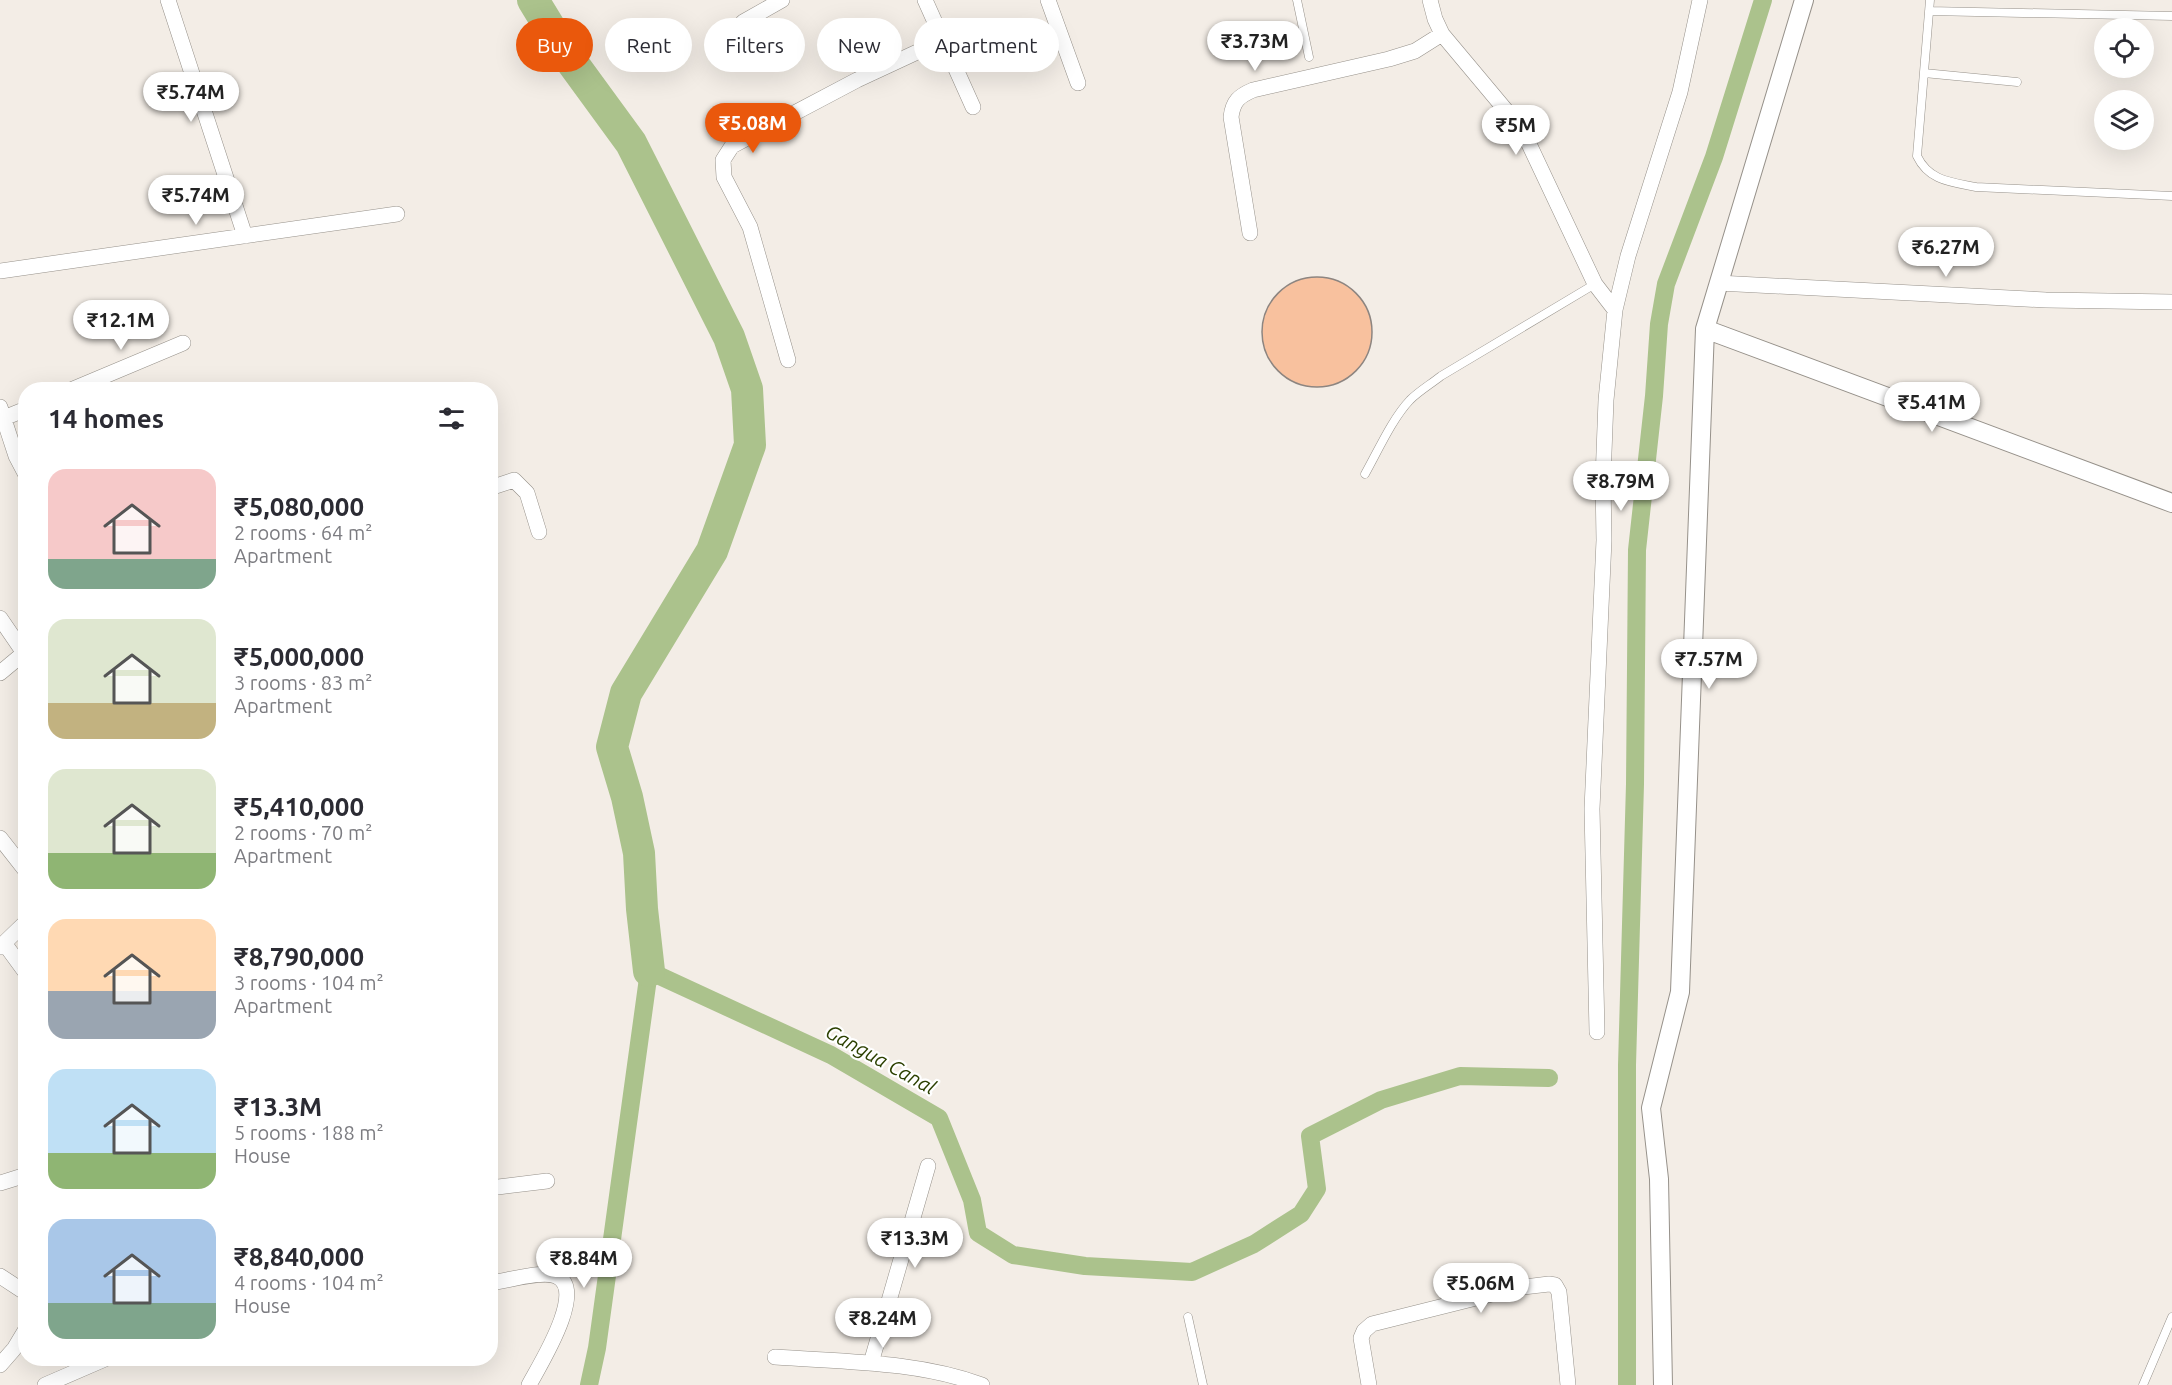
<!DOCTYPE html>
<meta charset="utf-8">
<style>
body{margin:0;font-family:Ubuntu,sans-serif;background:#f7f7f7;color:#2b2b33;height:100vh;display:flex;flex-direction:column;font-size:22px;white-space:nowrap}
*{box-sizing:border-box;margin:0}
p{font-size:20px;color:#7c7c81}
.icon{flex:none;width:33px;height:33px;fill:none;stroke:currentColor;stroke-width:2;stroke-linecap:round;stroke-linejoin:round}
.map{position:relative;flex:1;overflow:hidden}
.side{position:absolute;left:18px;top:382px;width:480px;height:984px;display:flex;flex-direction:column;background:#fff;border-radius:24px;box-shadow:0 6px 24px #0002}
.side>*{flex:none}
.banner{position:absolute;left:516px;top:18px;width:570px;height:54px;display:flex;gap:12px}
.fabs{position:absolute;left:2094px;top:18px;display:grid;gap:12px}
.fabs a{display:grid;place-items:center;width:60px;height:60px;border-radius:50%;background:#fff;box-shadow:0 6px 24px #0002;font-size:30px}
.price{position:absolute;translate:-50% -51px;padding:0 14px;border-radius:21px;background:#fff;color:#222;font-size:20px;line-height:39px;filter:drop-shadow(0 2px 3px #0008)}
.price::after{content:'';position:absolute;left:50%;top:36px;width:18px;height:14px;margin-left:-9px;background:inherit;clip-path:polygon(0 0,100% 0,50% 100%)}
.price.selected{background:#ea580c;color:#fff}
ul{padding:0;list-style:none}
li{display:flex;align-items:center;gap:18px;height:150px;padding:0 30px}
li span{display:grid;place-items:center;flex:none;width:168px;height:120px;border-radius:18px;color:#555}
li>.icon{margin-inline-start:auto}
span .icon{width:72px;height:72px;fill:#fffc;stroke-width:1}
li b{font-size:26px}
h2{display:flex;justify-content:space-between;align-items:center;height:72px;padding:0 30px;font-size:26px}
.tag{padding:0 21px;border-radius:27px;background:#fff;box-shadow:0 6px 24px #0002;font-size:21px;line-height:54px}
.tag.selected{background:#ea580c;color:#fff}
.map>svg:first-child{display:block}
</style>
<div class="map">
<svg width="2172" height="1385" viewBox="0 0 2172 1385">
<rect width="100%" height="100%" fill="#f3ede6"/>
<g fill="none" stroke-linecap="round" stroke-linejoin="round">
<!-- canal -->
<path stroke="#abc28c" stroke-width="18" d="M589,1385L597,1348L649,971L831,1055L939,1118L972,1200L978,1233L1013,1255L1085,1266L1192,1272L1254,1244L1301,1214L1317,1189L1310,1136L1381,1100L1460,1076L1549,1078
M1627,1385V1065L1635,784L1637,550L1654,396L1659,324L1666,284L1714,157L1763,0"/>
<!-- river -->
<path stroke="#abc28c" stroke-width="32" d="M533,0L566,54L631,143L729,337L747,389L750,445L712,551L626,693L612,747L627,797L639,853L642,909L649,971"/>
</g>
<!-- building -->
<path fill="#f8c19e" stroke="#8d8580" stroke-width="1.5" d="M1262 332a55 55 0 1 1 110 0a55 55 0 1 1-110 0Z"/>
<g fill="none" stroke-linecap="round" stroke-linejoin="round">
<!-- service casing -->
<g stroke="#96918a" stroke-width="9">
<path id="service" d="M1297,0L1309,57
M1930,0L1917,156C1929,181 1951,182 1976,187L2172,196
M1929,11L2172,16
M1924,73L2017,82
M1365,474C1378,451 1392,419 1410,400C1419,391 1431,384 1441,376L1595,284
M1188,1317L1203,1385
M2143,1385L2172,1317"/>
</g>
<!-- minor casing -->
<g stroke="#96918a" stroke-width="16">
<path id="minor" d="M168,0L245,236
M925,0L973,107
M1048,0L1078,83
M1430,0L1435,19L1442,34L1514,120L1529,144L1595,284L1615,310
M743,22L782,0
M1250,233L1231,117C1233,101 1239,96 1253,90L1389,59L1415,51L1442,34
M0,271L397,214
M1718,283L2046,300L2172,302
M788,360L750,227L724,177L723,160L732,146L857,80L943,40
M71,390L183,343
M0,407L16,456L26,475
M4,418L26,409
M490,488L514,480L527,493L539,532
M0,618L26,656
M0,673L24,653
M0,838L26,871
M4,943L26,973
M0,947L26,922
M1597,1032L1592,809L1604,540L1603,479L1606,400L1615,310L1628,256L1680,92L1700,0
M0,1183L26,1175
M490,1188L547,1181
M0,1276L26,1293
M490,1283C507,1281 541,1270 556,1276C588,1289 539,1366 529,1385
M775,1357C844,1362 917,1361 982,1385
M871,1363L928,1166
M0,1365L14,1349L26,1329
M45,1385L105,1359
M1369,1385L1361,1338L1364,1331L1372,1324L1516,1288L1549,1284L1555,1285L1559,1292L1568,1385"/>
</g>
<!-- tertiary casing -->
<g stroke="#96918a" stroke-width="20">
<path id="tertiary" d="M1705,329L2172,503
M1663,1385L1659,1179L1651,1108L1680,992L1705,329L1804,0"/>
</g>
<!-- service -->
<use href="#service" stroke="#fff" stroke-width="8"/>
<!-- minor -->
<use href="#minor" stroke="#fff" stroke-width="15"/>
<!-- tertiary -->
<use href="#tertiary" stroke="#fff" stroke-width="18"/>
</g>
<g text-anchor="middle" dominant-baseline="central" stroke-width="4.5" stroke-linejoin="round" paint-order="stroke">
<!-- water labels -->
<g font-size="20" font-style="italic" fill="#2d4102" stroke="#fff">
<text transform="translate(881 1059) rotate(29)">Gangua Canal</text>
</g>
</g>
</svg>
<div class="fabs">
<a><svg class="icon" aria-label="locate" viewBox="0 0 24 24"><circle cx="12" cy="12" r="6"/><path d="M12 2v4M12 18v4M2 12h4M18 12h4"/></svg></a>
<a><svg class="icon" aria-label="layers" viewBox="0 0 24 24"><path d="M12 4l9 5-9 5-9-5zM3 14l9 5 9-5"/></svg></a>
</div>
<b class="price" style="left:1255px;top:72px">₹3.73M</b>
<b class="price" style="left:191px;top:123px">₹5.74M</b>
<b class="price selected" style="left:753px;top:154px">₹5.08M</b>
<b class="price" style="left:1516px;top:156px">₹5M</b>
<b class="price" style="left:196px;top:226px">₹5.74M</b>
<b class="price" style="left:1946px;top:278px">₹6.27M</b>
<b class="price" style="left:121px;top:351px">₹12.1M</b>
<b class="price" style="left:1932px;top:433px">₹5.41M</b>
<b class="price" style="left:1621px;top:512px">₹8.79M</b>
<b class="price" style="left:1709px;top:690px">₹7.57M</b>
<b class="price" style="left:915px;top:1269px">₹13.3M</b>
<b class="price" style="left:584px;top:1289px">₹8.84M</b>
<b class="price" style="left:1481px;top:1314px">₹5.06M</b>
<b class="price" style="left:883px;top:1349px">₹8.24M</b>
<div class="banner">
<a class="tag selected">Buy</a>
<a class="tag">Rent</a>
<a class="tag">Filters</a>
<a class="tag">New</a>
<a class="tag">Apartment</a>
</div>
<section class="side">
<h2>14 homes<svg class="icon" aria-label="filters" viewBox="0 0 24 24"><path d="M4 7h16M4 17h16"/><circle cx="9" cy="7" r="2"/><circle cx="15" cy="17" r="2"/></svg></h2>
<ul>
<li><span style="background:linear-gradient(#f6c9c9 75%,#7fa58c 0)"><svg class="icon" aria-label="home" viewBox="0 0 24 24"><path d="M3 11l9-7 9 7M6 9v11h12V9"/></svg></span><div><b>₹5,080,000</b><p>2 rooms · 64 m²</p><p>Apartment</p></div></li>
<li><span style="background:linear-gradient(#dfe7d0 70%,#c2b280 0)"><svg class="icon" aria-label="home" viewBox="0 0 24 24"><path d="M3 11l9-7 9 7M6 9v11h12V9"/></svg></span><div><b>₹5,000,000</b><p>3 rooms · 83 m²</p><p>Apartment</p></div></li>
<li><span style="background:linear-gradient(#dfe7d0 70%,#8fb573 0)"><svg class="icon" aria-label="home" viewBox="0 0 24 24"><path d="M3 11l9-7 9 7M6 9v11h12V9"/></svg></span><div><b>₹5,410,000</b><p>2 rooms · 70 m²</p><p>Apartment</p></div></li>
<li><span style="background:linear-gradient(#ffd9b3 60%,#9aa5b1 0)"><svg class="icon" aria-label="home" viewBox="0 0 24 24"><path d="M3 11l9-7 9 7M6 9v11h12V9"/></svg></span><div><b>₹8,790,000</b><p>3 rooms · 104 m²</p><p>Apartment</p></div></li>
<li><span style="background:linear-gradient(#bfe0f5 70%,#8fb573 0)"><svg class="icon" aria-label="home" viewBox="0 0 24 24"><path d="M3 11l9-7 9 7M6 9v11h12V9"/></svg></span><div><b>₹13.3M</b><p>5 rooms · 188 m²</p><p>House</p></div></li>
<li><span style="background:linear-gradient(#a9c7e8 70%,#7fa58c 0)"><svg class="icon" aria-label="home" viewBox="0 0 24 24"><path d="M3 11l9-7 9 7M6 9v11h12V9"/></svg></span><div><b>₹8,840,000</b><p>4 rooms · 104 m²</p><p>House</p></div></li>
</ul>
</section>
</div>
